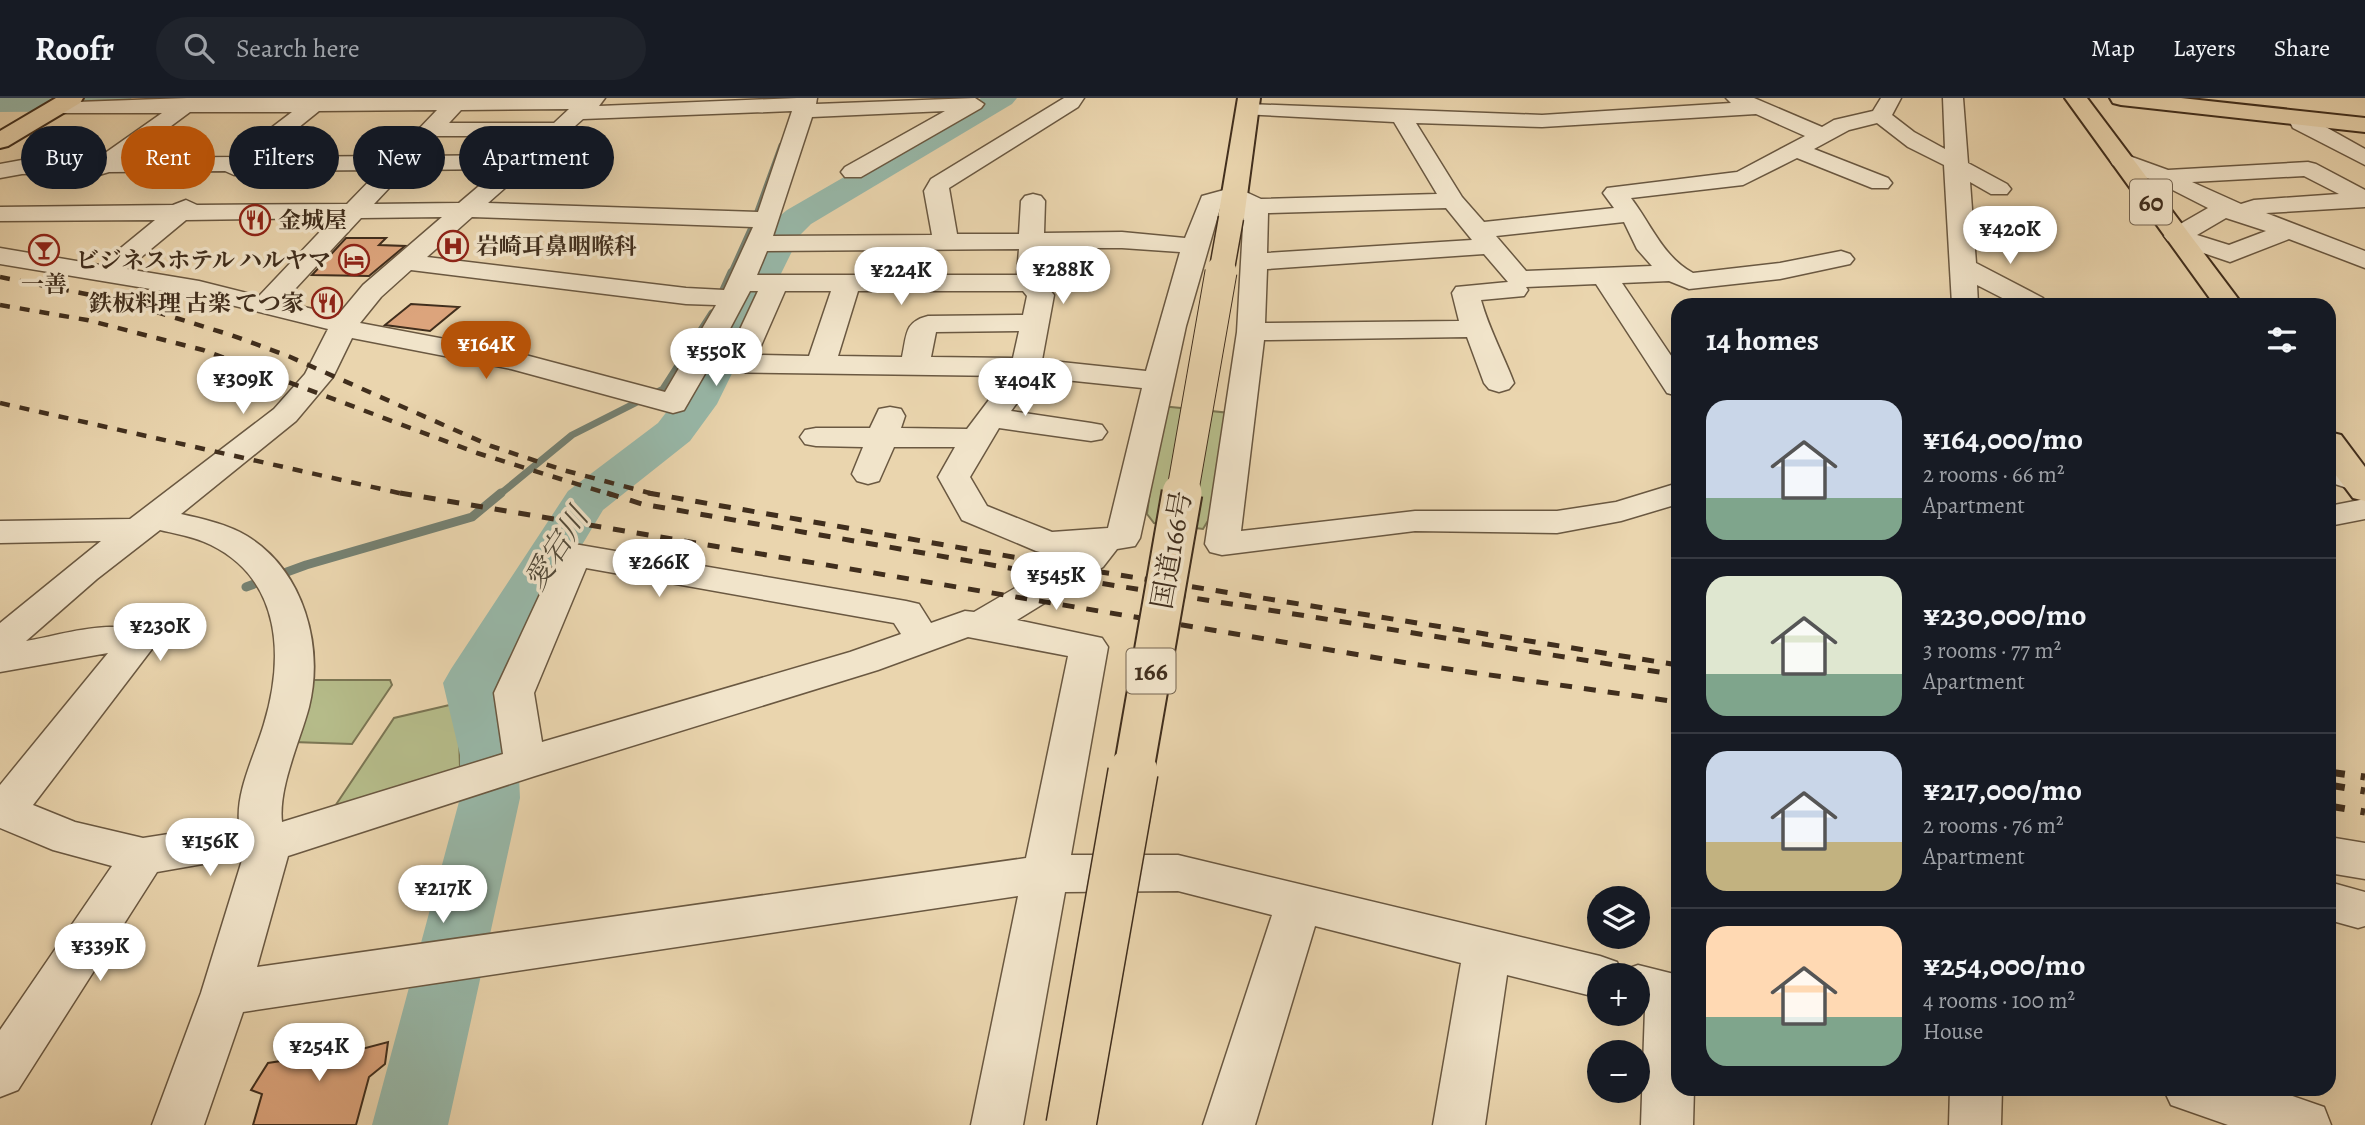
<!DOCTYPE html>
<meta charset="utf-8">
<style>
body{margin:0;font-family:Alegreya,"Noto Serif JP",serif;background:#20242c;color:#f1f3f6;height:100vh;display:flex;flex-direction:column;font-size:26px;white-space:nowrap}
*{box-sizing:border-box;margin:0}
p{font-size:23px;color:#9ea1a6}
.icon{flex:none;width:38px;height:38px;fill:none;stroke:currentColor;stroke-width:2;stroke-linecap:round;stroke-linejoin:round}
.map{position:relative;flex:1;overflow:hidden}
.details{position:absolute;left:1671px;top:200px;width:665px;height:798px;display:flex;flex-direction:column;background:#171b24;border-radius:21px;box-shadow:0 7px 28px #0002}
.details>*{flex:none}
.banner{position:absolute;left:21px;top:28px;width:665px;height:63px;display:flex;gap:14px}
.controls{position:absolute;left:1587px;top:788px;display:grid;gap:14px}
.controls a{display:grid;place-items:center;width:63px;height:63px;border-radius:50%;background:#171b24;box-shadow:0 7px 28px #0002;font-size:35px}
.price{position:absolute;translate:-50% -60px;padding:0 16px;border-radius:24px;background:#fff;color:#222;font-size:23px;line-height:46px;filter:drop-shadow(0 2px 4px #0008)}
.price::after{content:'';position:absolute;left:50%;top:42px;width:21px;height:16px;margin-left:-10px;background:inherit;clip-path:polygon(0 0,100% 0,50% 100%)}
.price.current{background:#b45309;color:#fff}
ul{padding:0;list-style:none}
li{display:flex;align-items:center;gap:21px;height:175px;padding:0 35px}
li+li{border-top:2px solid #363941}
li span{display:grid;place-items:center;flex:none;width:196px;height:140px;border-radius:21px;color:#555}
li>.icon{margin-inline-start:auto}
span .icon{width:84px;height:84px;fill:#fffc;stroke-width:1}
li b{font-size:30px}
h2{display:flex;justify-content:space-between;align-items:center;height:84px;padding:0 35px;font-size:30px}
.chip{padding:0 24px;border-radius:32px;background:#171b24;box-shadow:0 7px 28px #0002;font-size:24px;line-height:63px}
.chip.current{background:#b45309;color:#fff}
header{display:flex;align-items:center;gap:42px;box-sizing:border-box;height:98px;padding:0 35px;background:#171b24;border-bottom:2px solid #363941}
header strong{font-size:33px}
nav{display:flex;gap:38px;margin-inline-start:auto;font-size:24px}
.search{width:490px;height:63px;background:#20242c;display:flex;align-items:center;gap:18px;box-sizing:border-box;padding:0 24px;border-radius:38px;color:#9ea1a6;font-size:26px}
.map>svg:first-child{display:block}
</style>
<header>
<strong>Roofr</strong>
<div class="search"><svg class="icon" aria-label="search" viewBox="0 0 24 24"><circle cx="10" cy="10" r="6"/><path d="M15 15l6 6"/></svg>Search here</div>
<nav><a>Map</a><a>Layers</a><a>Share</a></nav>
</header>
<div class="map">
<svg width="2365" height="1027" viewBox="0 0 2365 1027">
<rect width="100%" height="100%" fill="#ead5ae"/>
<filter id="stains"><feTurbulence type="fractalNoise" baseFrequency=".00286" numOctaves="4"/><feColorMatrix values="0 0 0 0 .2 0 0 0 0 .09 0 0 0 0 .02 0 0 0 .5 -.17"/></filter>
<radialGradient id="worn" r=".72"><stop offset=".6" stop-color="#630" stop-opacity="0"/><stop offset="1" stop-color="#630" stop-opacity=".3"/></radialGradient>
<!-- green -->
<path fill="#b6bd8b" stroke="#7b7654" stroke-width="2" d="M1161,308L1230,315L1209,421L1203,431L1154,425L1147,416Z
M311,582H390L392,587L352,646L293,644Z
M458,605L460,670L331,714L394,620Z"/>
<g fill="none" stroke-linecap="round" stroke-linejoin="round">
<!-- stream-far2 -->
<path stroke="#758172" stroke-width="5" d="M730,176L752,127L781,47"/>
<!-- stream-far1 -->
<path stroke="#758172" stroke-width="7" d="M718,203L731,174
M499,397L572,337L663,291L712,215"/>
<!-- stream -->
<path stroke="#758172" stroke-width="9" d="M246,489L306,467L472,419L501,395"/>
<!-- river -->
<path fill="#98b9aa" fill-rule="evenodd" d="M0,0H131L134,4L130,10L119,13L0,14Z
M981,0H1017L1012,6L811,126L800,137L717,306L690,343L603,412L499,585L518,657L520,700L448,1027H372L460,700V657L443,585L451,571L568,393L658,325L675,303L771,125L787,112Z"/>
</g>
<!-- building -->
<path fill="#dca47c" stroke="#402e1d" stroke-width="2" d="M346,140H386L379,147L405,148L369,178L312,177Z
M411,206L459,209L430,233L385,227Z
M356,933L358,952L388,944L385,966L369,979L356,1027H253L262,996L251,992L268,965L294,961L305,945Z"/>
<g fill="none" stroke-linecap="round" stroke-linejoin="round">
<!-- minor casing -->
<g stroke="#6a5841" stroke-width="3">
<path id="minor" d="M187,0H605L599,8L797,0H817L816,6L975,0L984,6L981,10L861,79H845L841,74L845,69L945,13L812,19L773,138L932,137L924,93L931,81L1064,0H1084L1078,9L949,90L957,136H1019L1021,103L1025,98L1033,96L1041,98L1045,103L1044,135L1122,134L1185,140L1202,98L1235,89L1261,101L1437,96L1394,24L1241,16L1237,12L1241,8L1248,6L1542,17L1731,5L1726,0H1754L1822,29L1834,22L1873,13L1881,0H1901L1892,17L1914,34L1945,51L1943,0H1963L1968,65L2007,86L2011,91L2007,96H1991L1970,84L1976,165L2043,200L2047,206H2014L1977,187L1978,206H1952L1944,67L1908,49L1877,25L1849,32L1814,51L1888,80L1892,85L1888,90H1872L1797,60L1743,87L1631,100C1651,126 1663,159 1693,175L1780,165L1841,153L1850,156L1854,161L1850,166L1780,181L1689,191L1669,183L1622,185L1678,268V298L1667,295L1596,186L1526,189L1528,192L1524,198L1481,202C1489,231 1503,256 1514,285L1509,291L1499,294L1489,291L1484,285L1467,239L1264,242L1241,433L1415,413H1557L1616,404L1678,385V406L1621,423L1557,435L1415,433L1222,457L1210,454L1205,446L1237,234L1244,111L1232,104L1221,107L1186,228L1140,440L1135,448L1117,451L1103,469L1017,522L1102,540L1108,549L1071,757H1178L1600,858L1617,864L1621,873L1638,867L1678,877V990H1694L1693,1027H1641L1645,911L1638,909V877H1600V900L1507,877L1485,1027H1433L1461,865L1315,828L1255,1027H1203L1272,817L1178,793L1065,794L1023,1027H971L1018,798L243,914L204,1027H152L201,895L243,759L157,774L18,992L0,999V932L112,768L53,752L0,730V687L108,555L0,574V525L101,443L0,445V423L130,421L274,311L305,276L328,231L199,199L0,166V150L100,167L155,122L0,123V109L173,107L186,102L197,107L347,106L380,72L245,73L234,77L225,73L109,74L99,77L90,74L22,76L0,80V66L22,62L98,60L162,15H57L50,13L46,9L50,5ZM437,12L393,58L262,59L319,13ZM461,12L569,11L554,25H449ZM792,13L758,114L488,105L583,21ZM190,14H292L233,59L128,60ZM1756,16L1805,38L1737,74L1607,90L1603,95L1614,110L1484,124L1462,99L1416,25L1542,29ZM437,38H538L515,57L419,58ZM499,71L459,105L374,106L406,72ZM1446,110L1472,142L1267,155L1268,115ZM442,119L363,187L338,217L283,204L361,120ZM472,119L753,129L724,192L686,190L427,159ZM333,120L259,198L199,183L127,171L186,122ZM1624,124L1637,151L1652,168L1526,173L1496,138ZM1044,150H1122L1180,154L1146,273L1042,262L1054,197L1043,184ZM1019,151L1017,177H757L767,153ZM1484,156L1508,184L1456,189L1452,195L1459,223L1265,225L1267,171ZM411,172L686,206L716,207L665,294L514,254L360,225L381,199ZM750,193H758L728,257H716ZM785,193H831L809,258L757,257ZM858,193H1023L1027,198L1023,217L928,218C904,224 907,237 902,259L838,258ZM1019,233L1013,260L931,259L936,234ZM352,240L511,271L673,315L684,312L706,274L1007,278L967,331L901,330L905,318L901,311L890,309L879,311L870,330H816L805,332L800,339L805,346L816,348L863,349L852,376L857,383L868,386L879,383L894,349H955L938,379L962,422L1036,453L1048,456L1077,454L974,514L965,513L931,525L919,506L906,503L574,446L562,449L494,595L503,656L282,724C278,690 300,643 309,609C324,548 304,473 247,438C227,426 203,421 181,416L296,323L333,279ZM1036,279L1142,290L1108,430L1052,434L987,408L970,379L999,330L1091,343L1102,341L1107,334L1102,327L1091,325L1011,313ZM160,432C177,436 195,439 211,447C282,482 284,560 264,626C255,657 236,692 239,725L143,740L75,724L33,707L155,547C134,512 59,538 26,543L97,481ZM586,470L894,525L901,536L850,554L542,644L534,595ZM968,539L1068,558L1026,760L257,869L288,758L535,678L878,572Z
M2299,14L2365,51V67L2293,30L2288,20L2291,15Z
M2121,55L2168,72L2308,64L2316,66L2365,92V109L2266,115L2365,153V170L2289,141L2230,164L2168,143L2164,138L2168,133L2208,110L2157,84L2113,67L2110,62L2113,57ZM2304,78L2339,96L2254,102L2241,106L2192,84ZM2226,120L2266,133L2229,147L2197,137Z
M2329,363L2365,375V392L2359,394L2329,384Z
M2365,401V421L2329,428V408Z
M2329,739L2365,745V781L2329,775Z
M2329,784L2365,794V828L2358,830L2329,822Z
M1950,990H2002L2001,1027H1949Z
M2163,990H2269L2324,1009L2331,1027H2228L2171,1007Z"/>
</g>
<!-- major casing -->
<g stroke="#402e1d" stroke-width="4">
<path id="major" d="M56,0H83L80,5L8,48L0,50V33Z
M2065,0H2087L2242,206H2214Z
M2110,0H2181L2365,20V34L2121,7L2113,5Z
M2329,334L2341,337L2365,369V403L2353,400L2329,368Z"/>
</g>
<!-- highway casing -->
<g stroke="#402e1d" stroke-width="4">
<path id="highway" d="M1238,0H1260L1244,120L1240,125L1231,128L1222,125L1218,120Z"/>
</g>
<!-- minor -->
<use href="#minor" fill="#f1e4ca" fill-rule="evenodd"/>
<!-- major -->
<use href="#major" fill="#ead5ae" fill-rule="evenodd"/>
<!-- highway -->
<use href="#highway" fill="#ead5ae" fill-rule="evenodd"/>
<!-- rail-far2 -->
<path stroke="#402e1d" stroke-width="4.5" stroke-dasharray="10 10" stroke-linecap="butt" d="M0,179L121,203L231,237L288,258L491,348L563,372L657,397
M0,207L87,222L203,252L477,355L612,397
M0,305L408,397"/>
<!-- rail-far1 -->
<path stroke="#402e1d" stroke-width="5" stroke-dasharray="12 12" stroke-linecap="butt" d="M400,395L1413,566L1678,604
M607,395L642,406L1061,479L1678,577
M648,395L1076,470L1678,567
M2329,674L2341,676"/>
<!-- rail -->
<path stroke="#402e1d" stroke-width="7" stroke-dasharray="16 16" stroke-linecap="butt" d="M2329,674L2365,679
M2329,687L2365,693
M2329,708L2365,714"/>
<!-- highway-bridge-far3 casing -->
<g stroke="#402e1d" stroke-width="27" stroke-linecap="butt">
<path id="highway-bridge-far3" d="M1221,176L1231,120"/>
</g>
<!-- highway-bridge-far2 casing -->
<g stroke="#402e1d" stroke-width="33" stroke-linecap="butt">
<path id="highway-bridge-far2" d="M1182,397L1221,174"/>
</g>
<!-- highway-bridge-far1 casing -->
<g stroke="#402e1d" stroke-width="43" stroke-linecap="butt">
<path id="highway-bridge-far1" d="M1133,676L1182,395"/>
</g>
<!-- highway-bridge casing -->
<g stroke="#402e1d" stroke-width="52" stroke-linecap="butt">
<path id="highway-bridge" d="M1071,1027L1133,674"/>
</g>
<!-- highway-bridge-far3 -->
<use href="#highway-bridge-far3" stroke="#ead5ae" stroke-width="24"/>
<!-- highway-bridge-far2 -->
<use href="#highway-bridge-far2" stroke="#ead5ae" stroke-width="31"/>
<!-- highway-bridge-far1 -->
<use href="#highway-bridge-far1" stroke="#ead5ae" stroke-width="39"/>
<!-- highway-bridge -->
<use href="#highway-bridge" stroke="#ead5ae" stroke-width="49"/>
</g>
<!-- icons -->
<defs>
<g id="restaurant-ring" transform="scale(1.575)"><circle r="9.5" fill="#f1e4ca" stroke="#8f2418" stroke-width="1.5"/><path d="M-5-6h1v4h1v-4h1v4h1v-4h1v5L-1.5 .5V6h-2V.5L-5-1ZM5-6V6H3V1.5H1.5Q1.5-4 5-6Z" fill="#8f2418"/></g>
<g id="hospital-ring" transform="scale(1.575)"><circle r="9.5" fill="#f1e4ca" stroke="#8f2418" stroke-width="1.5"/><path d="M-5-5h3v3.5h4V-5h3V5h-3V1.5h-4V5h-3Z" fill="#8f2418"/></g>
<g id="bar-ring" transform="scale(1.575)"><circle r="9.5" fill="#f1e4ca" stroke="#8f2418" stroke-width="1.5"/><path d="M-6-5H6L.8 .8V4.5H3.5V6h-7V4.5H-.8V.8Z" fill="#8f2418"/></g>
<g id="hotel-ring" transform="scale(1.575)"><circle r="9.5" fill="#f1e4ca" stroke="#8f2418" stroke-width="1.5"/><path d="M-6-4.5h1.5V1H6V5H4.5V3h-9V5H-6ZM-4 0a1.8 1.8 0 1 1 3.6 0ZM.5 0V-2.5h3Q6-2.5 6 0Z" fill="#8f2418"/></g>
</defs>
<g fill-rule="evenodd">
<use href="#restaurant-ring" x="255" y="122"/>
<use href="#hospital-ring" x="453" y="148"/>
<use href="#bar-ring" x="44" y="152"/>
<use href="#hotel-ring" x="354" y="162"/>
<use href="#restaurant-ring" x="327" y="205"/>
</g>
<g text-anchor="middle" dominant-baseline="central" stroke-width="7" stroke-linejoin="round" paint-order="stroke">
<!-- far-poi labels -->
<g font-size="23" font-weight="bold" fill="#402e1d" stroke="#f1e4ca" text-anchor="start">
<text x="278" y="122">金城屋</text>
<text x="476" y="148">岩崎耳鼻咽喉科</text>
<text x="331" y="162" text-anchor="end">ビジネスホテル ハルヤマ</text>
<text x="44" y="186" text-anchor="middle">一善</text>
<text x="304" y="205" text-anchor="end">鉄板料理 古楽 てつ家</text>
</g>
<!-- shield labels -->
<g fill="#f1e4ca" stroke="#756551" stroke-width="2">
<rect x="2130" y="81.5" width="42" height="45" rx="5"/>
<rect x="1126.5" y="550.5" width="49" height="45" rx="5"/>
</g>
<g font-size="26" font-weight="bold" fill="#402e1d">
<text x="2151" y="104">60</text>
<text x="1151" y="573">166</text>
</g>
<!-- street labels -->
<g font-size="28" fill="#402e1d" stroke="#f1e4ca">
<text transform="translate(1172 452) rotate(-80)">国道166号</text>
</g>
<!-- water labels -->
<g font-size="30" font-style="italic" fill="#524a39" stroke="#f1e4ca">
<text transform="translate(556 451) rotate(-57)">愛宕川</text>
</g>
</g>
<rect width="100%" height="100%" filter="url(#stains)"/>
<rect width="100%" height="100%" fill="url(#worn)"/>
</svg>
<div class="controls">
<a><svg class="icon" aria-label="layers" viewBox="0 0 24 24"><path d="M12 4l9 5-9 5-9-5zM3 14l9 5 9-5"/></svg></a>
<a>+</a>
<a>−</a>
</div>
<b class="price" style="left:2010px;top:168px">¥420K</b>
<b class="price" style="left:1063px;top:208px">¥288K</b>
<b class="price" style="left:901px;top:209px">¥224K</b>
<b class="price current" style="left:486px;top:283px">¥164K</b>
<b class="price" style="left:716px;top:290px">¥550K</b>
<b class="price" style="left:243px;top:318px">¥309K</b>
<b class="price" style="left:1025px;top:320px">¥404K</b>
<b class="price" style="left:659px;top:501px">¥266K</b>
<b class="price" style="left:1056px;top:514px">¥545K</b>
<b class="price" style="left:160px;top:565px">¥230K</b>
<b class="price" style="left:210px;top:780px">¥156K</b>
<b class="price" style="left:443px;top:827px">¥217K</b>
<b class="price" style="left:100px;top:885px">¥339K</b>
<b class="price" style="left:319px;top:985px">¥254K</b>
<div class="banner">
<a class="chip">Buy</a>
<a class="chip current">Rent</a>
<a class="chip">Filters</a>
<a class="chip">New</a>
<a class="chip">Apartment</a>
</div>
<section class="details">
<h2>14 homes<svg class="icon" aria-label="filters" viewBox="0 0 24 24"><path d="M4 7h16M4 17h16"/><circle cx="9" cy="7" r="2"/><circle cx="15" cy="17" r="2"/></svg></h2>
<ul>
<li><span style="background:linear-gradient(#c9d6e8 70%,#7fa58c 0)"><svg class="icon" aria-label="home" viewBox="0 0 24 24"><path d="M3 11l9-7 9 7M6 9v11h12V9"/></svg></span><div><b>¥164,000/mo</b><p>2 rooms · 66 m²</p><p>Apartment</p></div></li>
<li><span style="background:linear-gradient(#dfe7d0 70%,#7fa58c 0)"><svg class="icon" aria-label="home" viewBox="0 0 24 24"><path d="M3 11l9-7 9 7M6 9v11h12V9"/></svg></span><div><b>¥230,000/mo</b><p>3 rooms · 77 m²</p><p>Apartment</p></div></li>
<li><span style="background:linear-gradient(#c9d6e8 65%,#c2b280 0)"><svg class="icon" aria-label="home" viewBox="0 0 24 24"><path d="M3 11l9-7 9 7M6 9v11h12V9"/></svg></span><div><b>¥217,000/mo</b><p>2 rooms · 76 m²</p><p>Apartment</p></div></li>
<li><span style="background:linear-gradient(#ffd9b3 65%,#7fa58c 0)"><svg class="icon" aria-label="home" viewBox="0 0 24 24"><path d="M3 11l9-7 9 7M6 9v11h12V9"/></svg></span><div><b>¥254,000/mo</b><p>4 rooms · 100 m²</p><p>House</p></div></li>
</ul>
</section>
</div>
